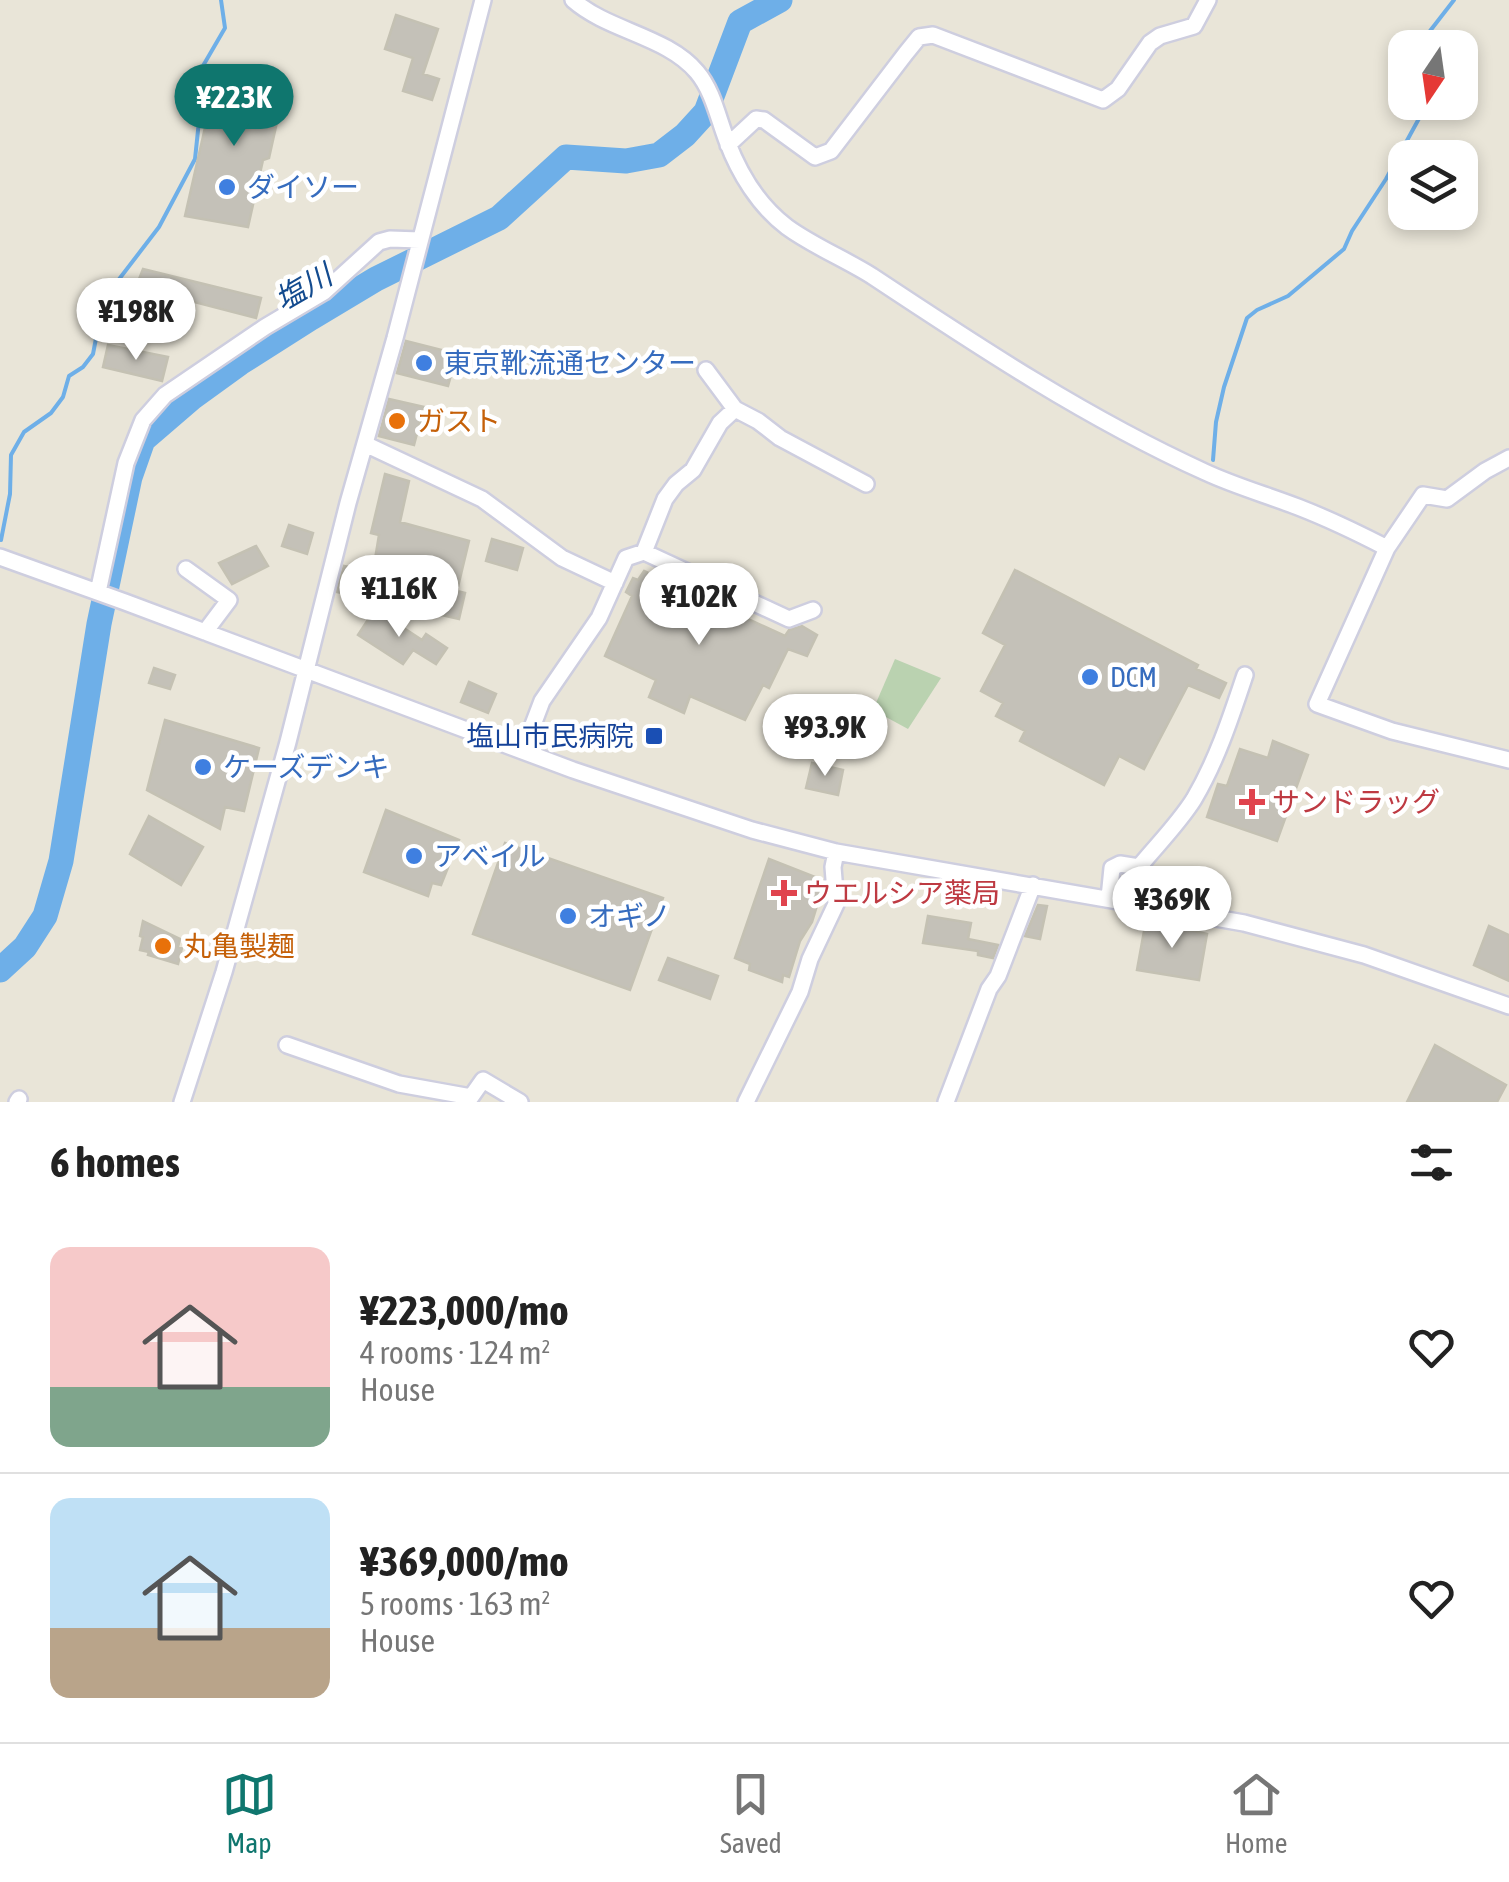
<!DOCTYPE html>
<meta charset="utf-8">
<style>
body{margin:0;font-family:"Asap Condensed","Noto Sans JP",sans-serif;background:#f6f6f6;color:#222;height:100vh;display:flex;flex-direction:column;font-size:38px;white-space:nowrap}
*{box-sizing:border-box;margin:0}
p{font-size:32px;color:#767676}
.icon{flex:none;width:55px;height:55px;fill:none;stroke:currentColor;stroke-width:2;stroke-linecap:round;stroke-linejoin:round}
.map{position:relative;height:1102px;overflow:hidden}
.side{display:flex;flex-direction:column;background:#fff;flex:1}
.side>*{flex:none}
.needle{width:65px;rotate:193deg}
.fabs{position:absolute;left:1388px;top:30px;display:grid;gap:20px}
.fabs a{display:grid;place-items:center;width:90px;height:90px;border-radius:20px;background:#fff;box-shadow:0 5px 15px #0003;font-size:50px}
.price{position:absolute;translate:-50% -85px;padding:0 22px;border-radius:35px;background:#fff;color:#222;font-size:32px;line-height:65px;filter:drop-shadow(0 2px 5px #0008)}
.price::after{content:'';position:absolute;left:50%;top:60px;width:30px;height:22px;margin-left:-15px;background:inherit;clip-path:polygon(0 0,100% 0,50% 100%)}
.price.current{background:#0f766e;color:#fff}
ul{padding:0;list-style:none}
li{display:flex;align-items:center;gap:30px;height:250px;padding:0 50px}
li+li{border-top:2px solid #e0e0e0}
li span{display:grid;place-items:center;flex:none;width:280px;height:200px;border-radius:20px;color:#555}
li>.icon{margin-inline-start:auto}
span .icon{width:120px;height:120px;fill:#fffc;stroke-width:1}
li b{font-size:42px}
h2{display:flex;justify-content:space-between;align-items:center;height:120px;padding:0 50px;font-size:42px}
.dock{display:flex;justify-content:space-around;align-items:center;height:140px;border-top:2px solid #e0e0e0;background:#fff;font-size:28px;color:#767676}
.dock a{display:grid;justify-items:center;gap:5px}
.dock .current{color:#0f766e}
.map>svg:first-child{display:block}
</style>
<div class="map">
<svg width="1509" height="1102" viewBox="0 0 1509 1102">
<rect width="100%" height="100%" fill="#e9e5d8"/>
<!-- cemetery -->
<path fill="#bad2b0" d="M895,659L941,678L908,729L873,710Z"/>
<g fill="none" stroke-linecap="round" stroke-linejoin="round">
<!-- stream -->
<path stroke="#6eafe8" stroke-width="4" d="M1414,48L1423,40L1454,0
M1405,55L1395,62L1405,71
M1213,460L1216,422L1224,387L1247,318L1257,310L1288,296L1344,249L1352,231L1386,179L1428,102
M1,540L10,494L11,455L24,432L51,413L63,397L69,376L83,367L93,354L98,328L110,291L159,227L195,159L203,83L200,71L225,28L221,0"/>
<!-- river -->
<path stroke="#6eafe8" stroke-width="25" d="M0,970L25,947L45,916L61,861L99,624L130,477L143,440L193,397L240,363L311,318L376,279L499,218L566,157L626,161L659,155L685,135L706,112L740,22L780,0"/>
</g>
<!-- building -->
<path fill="#c4c1b8" stroke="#c4c1b3" stroke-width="2.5" d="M396,15L438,29L423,74L439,79L432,100L403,91L413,58L385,49Z
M231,73L283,80L276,108L279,113L269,158L263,160L248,227L185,216L216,79L229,82Z
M143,269L261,298L256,318L136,287Z
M406,341L457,354L448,386L397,373Z
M108,345L168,357L162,381L103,367Z
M389,399L424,407L414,445L379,436Z
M385,474L409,481L400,522L469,541L457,591L465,593L459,619L424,611L433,575L375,559L379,535L371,533Z
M289,525L313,533L307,554L282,546Z
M492,539L523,548L517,570L486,561Z
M256,546L268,566L232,584L219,563Z
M344,566L358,569L352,595L337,592Z
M1015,570L1198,665L1196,669L1226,683L1219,698L1188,685L1144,769L1119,756L1104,785L1020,741L1025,731L996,716L1003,703L981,691L1005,645L983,633Z
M644,571L785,636L789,630L802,626L817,635L807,656L788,649L769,688L763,685L745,720L690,696L684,713L649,697L656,680L605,656L632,596L626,592L633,578L638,580Z
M375,609L422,640L426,634L447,648L436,664L413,650L403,664L358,635Z
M154,668L175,675L170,689L149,683Z
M469,682L496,694L488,713L461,702Z
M165,720L259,748L244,811L225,807L220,829L147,790Z
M1273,741L1308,755L1277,841L1207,817L1218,784L1227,786L1240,749L1268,758Z
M812,763L843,770L838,795L806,788Z
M386,810L459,840L441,885L432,883L428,896L364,872Z
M149,816L203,847L181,885L130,854Z
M505,843L663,898L630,990L473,934Z
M769,859L823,880V886L812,922L800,941L789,977L783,975L782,982L749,970L750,964L735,958Z
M1038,905L1047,906L1040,939L1025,936Z
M928,916L971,923L968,939L998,945L993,958L978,955V951L923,943Z
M1146,920L1207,934L1199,980L1137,970Z
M143,921L180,939L178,947L182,948L178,964L148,955L149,952L140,950L143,937L140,936Z
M1489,926L1509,935V981L1474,965Z
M668,958L718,976L710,999L659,980Z
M1435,1045L1506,1085L1497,1102H1407Z"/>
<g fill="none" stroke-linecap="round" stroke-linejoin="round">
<!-- minor casing -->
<g stroke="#cecedf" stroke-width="20">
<path id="minor" d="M573,0C608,31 667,36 697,72C713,91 718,118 727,141C739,173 759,206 787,227C813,246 845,259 872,276C979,347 1088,419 1205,472C1235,486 1267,495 1298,507C1329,519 1358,533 1387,548
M728,145L756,119L764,120L815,157L831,151L906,53L919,37L933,35L1103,100L1118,89L1150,43L1160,36L1194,26L1208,0
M706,370L735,409L758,421L780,438L866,484
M365,444L482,499L562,558L615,583
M1509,458L1485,471L1447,499L1423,495L1387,548L1317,704L1392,731L1509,760
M644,552L665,499L676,484L693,470L720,423L735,409
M0,557L125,602L573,770L752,830L836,852L1244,923L1364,955L1509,1006
M186,569L229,600L205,632
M98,592L126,463L143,420L165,395L265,327L324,292L379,242L390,239L420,240
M523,751L542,701L599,618L626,558L644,552L789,619L813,610
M1109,898L1112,868L1120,864L1139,867C1157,845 1179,823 1194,799C1217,760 1231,717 1245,675
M287,1045L399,1084L471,1097L483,1080L520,1102
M17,1102L19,1099
M182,1102L224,972L288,742L348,503L395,338L483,0
M746,1102L800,992L810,959L836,904L833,867L836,852
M946,1102L989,989L998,976L1033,885"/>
</g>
<!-- minor -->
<use href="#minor" stroke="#fff" stroke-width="15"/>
</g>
<!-- markers -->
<g fill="#3f7fe0" stroke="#fff" stroke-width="4">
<circle cx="227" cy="187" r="10"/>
<circle cx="424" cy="363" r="10"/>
<circle cx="1090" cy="677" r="10"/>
<circle cx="203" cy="767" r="10"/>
<circle cx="414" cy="856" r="10"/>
<circle cx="568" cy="916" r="10"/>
</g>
<g fill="#e8710a" stroke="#fff" stroke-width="4">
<circle cx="397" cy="421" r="10"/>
<circle cx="163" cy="946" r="10"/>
</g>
<rect fill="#1a4fb4" stroke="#fff" stroke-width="4" x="644" y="726" width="20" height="20" rx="5"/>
<g fill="#e0444e" stroke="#fff" stroke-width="4">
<path d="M1247 787h10v10h10v10h-10v10h-10v-10h-10v-10h10z"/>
<path d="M779 878h10v10h10v10h-10v10h-10v-10h-10v-10h10z"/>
</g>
<g text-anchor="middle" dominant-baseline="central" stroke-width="9" stroke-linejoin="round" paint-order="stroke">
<!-- shop labels -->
<g font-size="28" fill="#366cbe" stroke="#fff" text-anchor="start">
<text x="247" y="187">ダイソー</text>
<text x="444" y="363">東京靴流通センター</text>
<text x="1110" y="677">DCM</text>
<text x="223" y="767">ケーズデンキ</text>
<text x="434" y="856">アベイル</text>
<text x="588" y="916">オギノ</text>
</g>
<!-- food labels -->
<g font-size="28" fill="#c56008" stroke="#fff" text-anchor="start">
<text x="417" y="421">ガスト</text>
<text x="183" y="946">丸亀製麺</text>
</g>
<!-- transit labels -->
<g font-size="28" fill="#164399" stroke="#fff" text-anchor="end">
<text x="634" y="736">塩山市民病院</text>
</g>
<!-- health labels -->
<g font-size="28" fill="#be3a42" stroke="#fff" text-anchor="start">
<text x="1272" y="802">サンドラッグ</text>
<text x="804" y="893">ウエルシア薬局</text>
</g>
<!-- water labels -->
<g font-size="30" font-style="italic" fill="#134b8f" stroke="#fff">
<text transform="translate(303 287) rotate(-30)">塩川</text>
</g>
</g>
</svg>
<div class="fabs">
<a><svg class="needle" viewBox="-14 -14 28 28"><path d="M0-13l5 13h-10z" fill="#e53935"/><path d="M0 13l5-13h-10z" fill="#767676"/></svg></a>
<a><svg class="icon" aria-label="layers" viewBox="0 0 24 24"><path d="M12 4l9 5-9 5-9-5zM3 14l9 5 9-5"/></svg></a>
</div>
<b class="price current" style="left:234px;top:149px">¥223K</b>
<b class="price" style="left:136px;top:363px">¥198K</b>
<b class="price" style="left:399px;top:640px">¥116K</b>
<b class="price" style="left:699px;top:648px">¥102K</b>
<b class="price" style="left:825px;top:779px">¥93.9K</b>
<b class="price" style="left:1172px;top:951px">¥369K</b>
</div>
<section class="side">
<h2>6 homes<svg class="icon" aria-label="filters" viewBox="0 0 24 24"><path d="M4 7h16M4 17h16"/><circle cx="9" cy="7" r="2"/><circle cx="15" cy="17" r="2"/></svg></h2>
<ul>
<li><span style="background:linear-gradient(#f6c9c9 70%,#7fa58c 0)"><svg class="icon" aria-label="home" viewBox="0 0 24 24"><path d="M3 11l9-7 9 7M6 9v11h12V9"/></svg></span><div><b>¥223,000/mo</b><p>4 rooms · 124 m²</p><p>House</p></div><svg class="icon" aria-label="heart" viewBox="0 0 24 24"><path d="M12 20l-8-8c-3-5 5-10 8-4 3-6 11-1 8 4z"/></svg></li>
<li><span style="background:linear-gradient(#bfe0f5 65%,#b9a48a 0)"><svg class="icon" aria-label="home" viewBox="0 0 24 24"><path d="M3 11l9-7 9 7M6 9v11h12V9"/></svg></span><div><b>¥369,000/mo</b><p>5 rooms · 163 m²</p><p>House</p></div><svg class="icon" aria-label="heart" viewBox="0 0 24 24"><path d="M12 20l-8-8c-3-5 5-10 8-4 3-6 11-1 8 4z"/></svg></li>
</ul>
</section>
<nav class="dock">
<a class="current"><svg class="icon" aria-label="map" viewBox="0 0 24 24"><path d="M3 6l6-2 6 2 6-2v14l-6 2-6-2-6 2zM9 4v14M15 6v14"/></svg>Map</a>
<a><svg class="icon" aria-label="saved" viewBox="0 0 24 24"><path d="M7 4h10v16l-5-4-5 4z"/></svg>Saved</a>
<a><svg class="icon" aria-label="home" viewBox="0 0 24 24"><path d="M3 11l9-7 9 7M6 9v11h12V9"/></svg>Home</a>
</nav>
